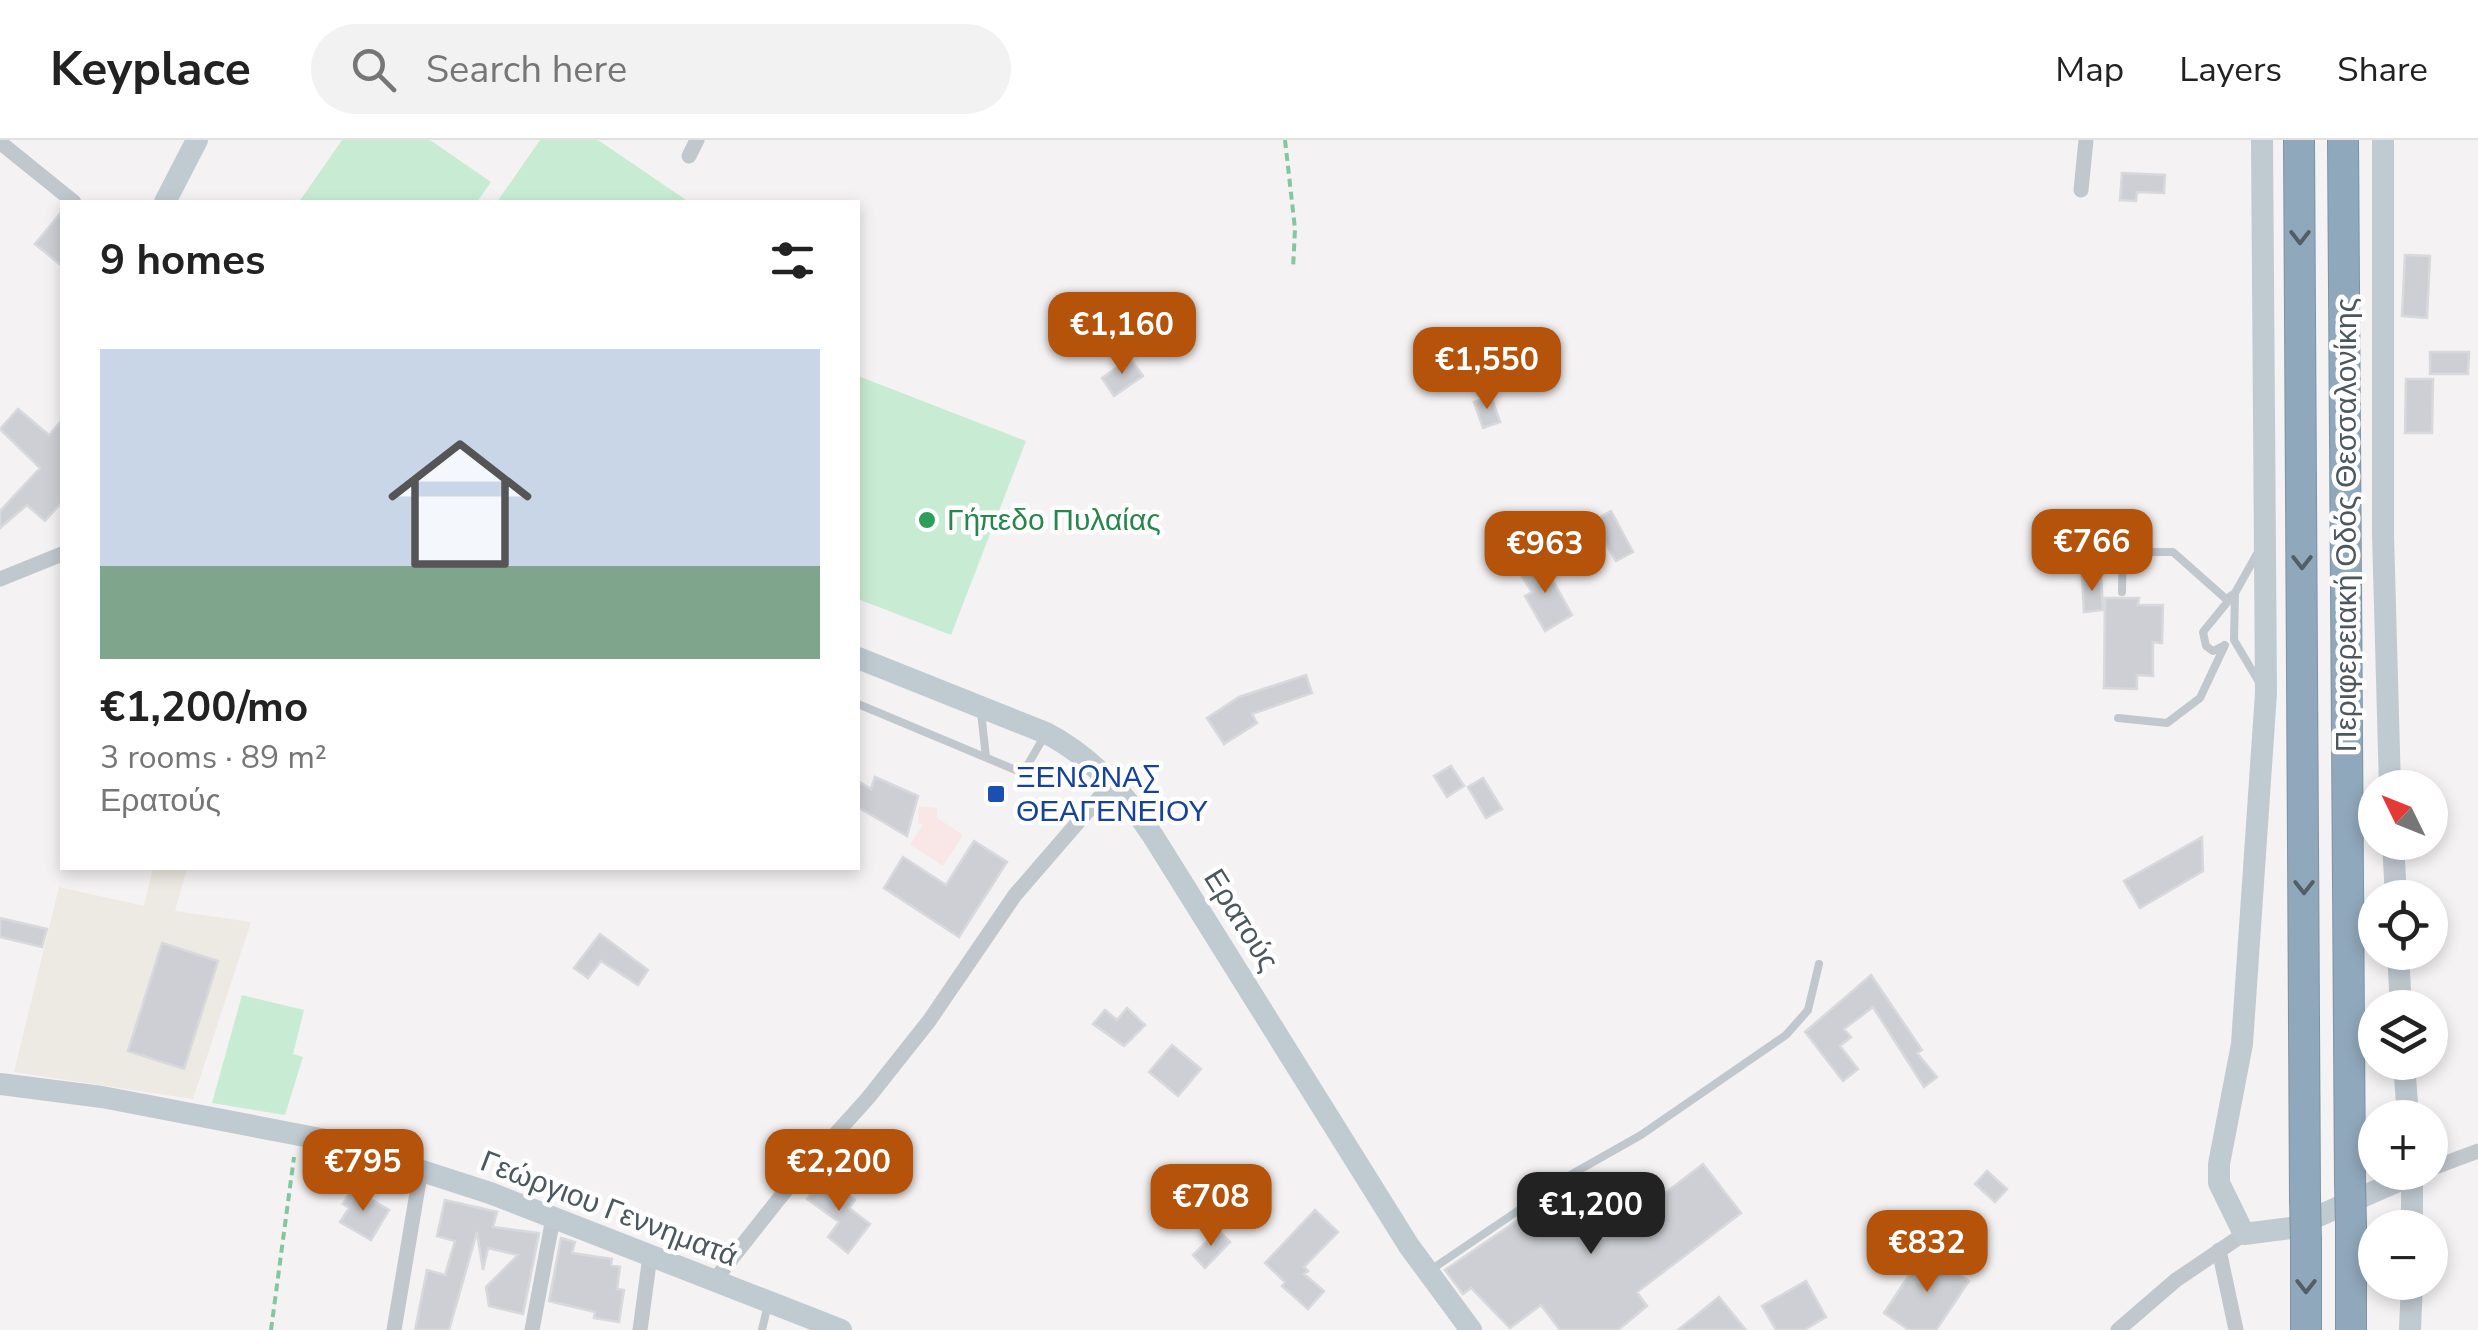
<!DOCTYPE html>
<meta charset="utf-8">
<style>
body{margin:0;font-family:"Nunito Sans",sans-serif;background:#f2f2f2;color:#222;height:100vh;display:flex;flex-direction:column;font-size:38px;white-space:nowrap}
*{box-sizing:border-box;margin:0}
p{font-size:32px;color:#767676}
.icon{flex:none;width:55px;height:55px;fill:none;stroke:currentColor;stroke-width:2;stroke-linecap:round;stroke-linejoin:round}
.map{position:relative;flex:1;overflow:hidden}
.details{position:absolute;left:60px;top:60px;width:800px;height:670px;display:flex;flex-direction:column;background:#fff;border-radius:0px;box-shadow:0 5px 15px #0003}
.details>*{flex:none}
.needle{width:65px;rotate:313deg}
.fabs{position:absolute;left:2358px;top:630px;display:grid;gap:20px}
.fabs a{display:grid;place-items:center;width:90px;height:90px;border-radius:50%;background:#fff;box-shadow:0 5px 15px #0003;font-size:50px}
.price{position:absolute;translate:-50% -85px;padding:0 22px;border-radius:20px;background:#b45309;color:#fff;font-size:32px;line-height:65px;filter:drop-shadow(0 2px 5px #0008)}
.price::after{content:'';position:absolute;left:50%;top:60px;width:30px;height:22px;margin-left:-15px;background:inherit;clip-path:polygon(0 0,100% 0,50% 100%)}
.price.on{background:#222;color:#fff}
ul{padding:0;list-style:none}
li{display:grid;align-content:center;gap:20px;height:530px;padding:0 40px}
li+li{border-top:2px solid #e0e0e0}
li span{display:grid;place-items:center;height:310px;border-radius:0px;color:#555}
li>.icon{margin-inline-start:auto}
span .icon{width:180px;height:180px;fill:#fffc;stroke-width:1}
li b{font-size:42px}
h2{display:flex;justify-content:space-between;align-items:center;height:120px;padding:0 40px;font-size:42px}
header{display:flex;align-items:center;gap:60px;box-sizing:border-box;height:140px;padding:0 50px;background:#fff;border-bottom:2px solid #e0e0e0}
header strong{font-size:48px}
nav{display:flex;gap:55px;margin-inline-start:auto;font-size:35px}
.search{width:700px;height:90px;background:#f2f2f2;display:flex;align-items:center;gap:25px;box-sizing:border-box;padding:0 35px;border-radius:55px;color:#767676;font-size:38px}
.map>svg:first-child{display:block}
</style>
<header>
<strong>Keyplace</strong>
<div class="search"><svg class="icon" aria-label="search" viewBox="0 0 24 24"><circle cx="10" cy="10" r="6"/><path d="M15 15l6 6"/></svg>Search here</div>
<nav><a>Map</a><a>Layers</a><a>Share</a></nav>
</header>
<div class="map">
<svg width="2478" height="1190" viewBox="0 0 2478 1190">
<rect width="100%" height="100%" fill="#f4f2f3"/>
<!-- commercial -->
<path fill="#edeae3" d="M153,728H187L175,771L251,782L193,959L14,932L59,747L144,766Z"/>
<!-- medical -->
<path fill="#f9e7e7" d="M919,666L937,668V678L963,695L943,726L910,704L923,685L918,683Z"/>
<!-- green -->
<path fill="#c7ecd3" d="M342,0H430L491,42L477,62H299Z
M540,0H598L689,62H497Z
M858,236L1026,301L951,495L858,459Z
M242,855L304,870L293,914L303,917L285,975L212,963Z"/>
<!-- building -->
<path fill="#cdcfd4" stroke="#d7d9dd" stroke-width="2.5" d="M2122,33L2165,35L2164,53L2137,52L2136,61L2120,60Z
M62,71V126L35,104Z
M2405,115L2430,116L2427,178L2402,176Z
M2430,212H2469L2468,234H2430Z
M1130,218L1143,236L1114,256L1102,238Z
M2406,239H2433L2432,293H2405Z
M1491,256L1500,282L1483,288L1474,262Z
M18,269L49,295L62,280V362L45,381L27,365L0,388V371L40,328L0,289Z
M1611,371L1633,412L1616,421L1593,381Z
M1541,419L1572,475L1545,491L1525,456L1532,452L1519,432Z
M2101,436L2103,470L2084,472L2082,437Z
M2105,458H2139L2138,465H2163L2162,503L2153,502V536L2137,535V549L2104,548Z
M1306,535L1312,553L1252,574L1257,583L1224,604L1207,578L1239,557Z
M1451,626L1464,646L1447,657L1434,636Z
M875,637L918,656L907,696L858,667V641L871,649Z
M1483,638L1502,669L1486,678L1468,647Z
M2202,697L2203,731L2140,768L2124,741Z
M974,701L1007,722L959,797L884,748L903,717L946,745Z
M0,778L47,789L42,807L0,797Z
M600,794L648,830L638,845L601,821L588,838L574,828Z
M162,803L218,821L184,929L128,911Z
M1871,835L1922,910L1917,913L1937,937L1924,947L1873,867L1844,889L1851,897L1840,906L1858,929L1843,941L1805,892Z
M1127,868L1145,885L1124,906L1093,884L1105,870L1117,880Z
M1172,905L1201,929L1178,956L1149,932Z
M1703,1024L1741,1073L1637,1152L1647,1166L1618,1190H1560L1541,1165L1510,1188L1471,1148L1463,1154L1445,1130L1563,1049L1605,1099Z
M1987,1031L2007,1049L1995,1062L1975,1044Z
M824,1036L855,1060L849,1068L870,1084L848,1113L828,1097L839,1082L807,1059Z
M352,1048L389,1070L371,1100L340,1082L349,1068L343,1064Z
M445,1060L497,1072L493,1087L539,1093L523,1174L489,1166L486,1147L518,1115L488,1108L483,1130L477,1092L449,1190H415L427,1130L445,1135L455,1101L437,1096Z
M1315,1070L1338,1092L1304,1127L1308,1131L1304,1134L1324,1151L1308,1169L1282,1146L1285,1142L1265,1123Z
M1218,1090L1230,1102L1205,1128L1193,1115Z
M561,1098L575,1102L572,1113L612,1119L611,1125L620,1127L617,1149L624,1150L619,1182L594,1178L595,1172L549,1161Z
M1925,1111L1969,1141L1936,1190H1909L1884,1173Z
M1806,1141L1826,1177L1804,1190H1776L1762,1166Z
M1719,1157L1746,1190H1678Z"/>
<g fill="none" stroke-linecap="round" stroke-linejoin="round">
<!-- highway casing -->
<g stroke="#7b93a7" stroke-width="32">
<path id="highway" d="M2299,0L2305,1058
M2343,0L2350,1041
M2351,1085V1190
M2306,1102V1190"/>
</g>
<!-- path -->
<path stroke="#82c7a0" stroke-width="4" stroke-dasharray="8 5" stroke-linecap="butt" d="M1285,0L1295,89L1293,129
M271,1190L294,1017"/>
<!-- lane -->
<path stroke="#c0c7cd" stroke-width="8" d="M2122,452L2123,412H2173L2226,459L2235,453L2258,412
M2235,453L2234,500L2259,542
M2223,506L2213,511L2206,506L2203,492L2229,460
M858,564L1018,631L1027,626L1045,595
M981,572L986,617
M2118,578L2167,583L2200,558L2225,505
M1432,1129L1572,1034L1641,995L1786,895L1808,870L1819,824
M762,1190L768,1164"/>
<!-- street -->
<path stroke="#c0c7cd" stroke-width="15" d="M2,4L74,62
M689,16L697,0
M2081,50L2086,0
M0,439L62,414
M2430,1029L2478,1011
M2219,1110L2236,1190
M714,1141L793,1041L868,958L929,881L1015,755L1112,643
M394,1190L421,1029
M532,1190L553,1078
M640,1190L650,1116
M2118,1190L2176,1140L2244,1094"/>
<!-- secondary -->
<path stroke="#c0cad1" stroke-width="22" d="M2262,0L2266,553L2242,904L2219,1024V1043L2244,1094L2291,1088L2412,1035
M2383,0V394L2390,648
M165,62L197,0
M858,518L1046,593C1091,616 1125,654 1153,696L1409,1106L1471,1190
M2393,702L2396,758
M2398,812L2401,868
M2404,922L2408,978
M0,944L102,957L326,1000L490,1053L841,1190
M2412,1032V1088
M2410,1190L2412,1142"/>
<!-- highway -->
<use href="#highway" stroke="#90a8bb" stroke-width="30"/>
<!-- highway-bridge casing -->
<g stroke="#7b93a7" stroke-width="32" stroke-linecap="butt">
<path id="highway-bridge" d="M2350,1041L2351,1085
M2305,1058L2306,1102"/>
</g>
<!-- highway-bridge -->
<use href="#highway-bridge" stroke="#90a8bb" stroke-width="30"/>
</g>
<!-- one-way arrows -->
<defs><path id="oneway-chevron" d="M-2-3.5L2.5 0L-2 3.5" fill="none" stroke-width="1.6" stroke-linecap="round" stroke-linejoin="round" transform="scale(2.5)"/></defs>
<g stroke="#535f67">
<use href="#oneway-chevron" transform="translate(2300 97) rotate(90)"/>
<use href="#oneway-chevron" transform="translate(2302 422) rotate(90)"/>
<use href="#oneway-chevron" transform="translate(2304 747) rotate(90)"/>
<use href="#oneway-chevron" transform="translate(2306 1146) rotate(90)"/>
</g>
<!-- markers -->
<circle fill="#2e9e5b" stroke="#fff" stroke-width="4" cx="927" cy="380" r="10"/>
<rect fill="#1a4fb4" stroke="#fff" stroke-width="4" x="986" y="644" width="20" height="20" rx="5"/>
<g text-anchor="middle" dominant-baseline="central" stroke-width="9" stroke-linejoin="round" paint-order="stroke">
<!-- leisure labels -->
<g font-size="30" fill="#27864d" stroke="#fff" text-anchor="start">
<text x="947" y="380">Γήπεδο Πυλαίας</text>
</g>
<!-- street labels -->
<g font-size="30" fill="#4c575e" stroke="#fff">
<text transform="translate(2346 385) rotate(-90)">Περιφερειακή Οδός Θεσσαλονίκης</text>
<text transform="translate(1241 780) rotate(58)">Ερατούς</text>
<text transform="translate(609 1069) rotate(21)">Γεώργιου Γεννηματά</text>
</g>
<!-- transit labels -->
<g font-size="30" fill="#164399" stroke="#fff" text-anchor="start">
<text x="1016" y="637">ΞΕΝΩΝΑΣ<tspan x="1016" dy="34">ΘΕΑΓΕΝΕΙΟΥ</tspan></text>
</g>
</g>
</svg>
<div class="fabs">
<a><svg class="needle" viewBox="-14 -14 28 28"><path d="M0-13l5 13h-10z" fill="#e53935"/><path d="M0 13l5-13h-10z" fill="#767676"/></svg></a>
<a><svg class="icon" aria-label="locate" viewBox="0 0 24 24"><circle cx="12" cy="12" r="6"/><path d="M12 2v4M12 18v4M2 12h4M18 12h4"/></svg></a>
<a><svg class="icon" aria-label="layers" viewBox="0 0 24 24"><path d="M12 4l9 5-9 5-9-5zM3 14l9 5 9-5"/></svg></a>
<a>+</a>
<a>−</a>
</div>
<b class="price" style="left:1122px;top:237px">€1,160</b>
<b class="price" style="left:1487px;top:272px">€1,550</b>
<b class="price" style="left:2092px;top:454px">€766</b>
<b class="price" style="left:1545px;top:456px">€963</b>
<b class="price" style="left:363px;top:1074px">€795</b>
<b class="price" style="left:839px;top:1074px">€2,200</b>
<b class="price" style="left:1211px;top:1109px">€708</b>
<b class="price on" style="left:1591px;top:1117px">€1,200</b>
<b class="price" style="left:1927px;top:1155px">€832</b>
<section class="details">
<h2>9 homes<svg class="icon" aria-label="filters" viewBox="0 0 24 24"><path d="M4 7h16M4 17h16"/><circle cx="9" cy="7" r="2"/><circle cx="15" cy="17" r="2"/></svg></h2>
<ul>
<li><span style="background:linear-gradient(#c9d6e8 70%,#7fa58c 0)"><svg class="icon" aria-label="home" viewBox="0 0 24 24"><path d="M3 11l9-7 9 7M6 9v11h12V9"/></svg></span><div><b>€1,200/mo</b><p>3 rooms · 89 m²</p><p>Ερατούς</p></div></li>
</ul>
</section>
</div>
